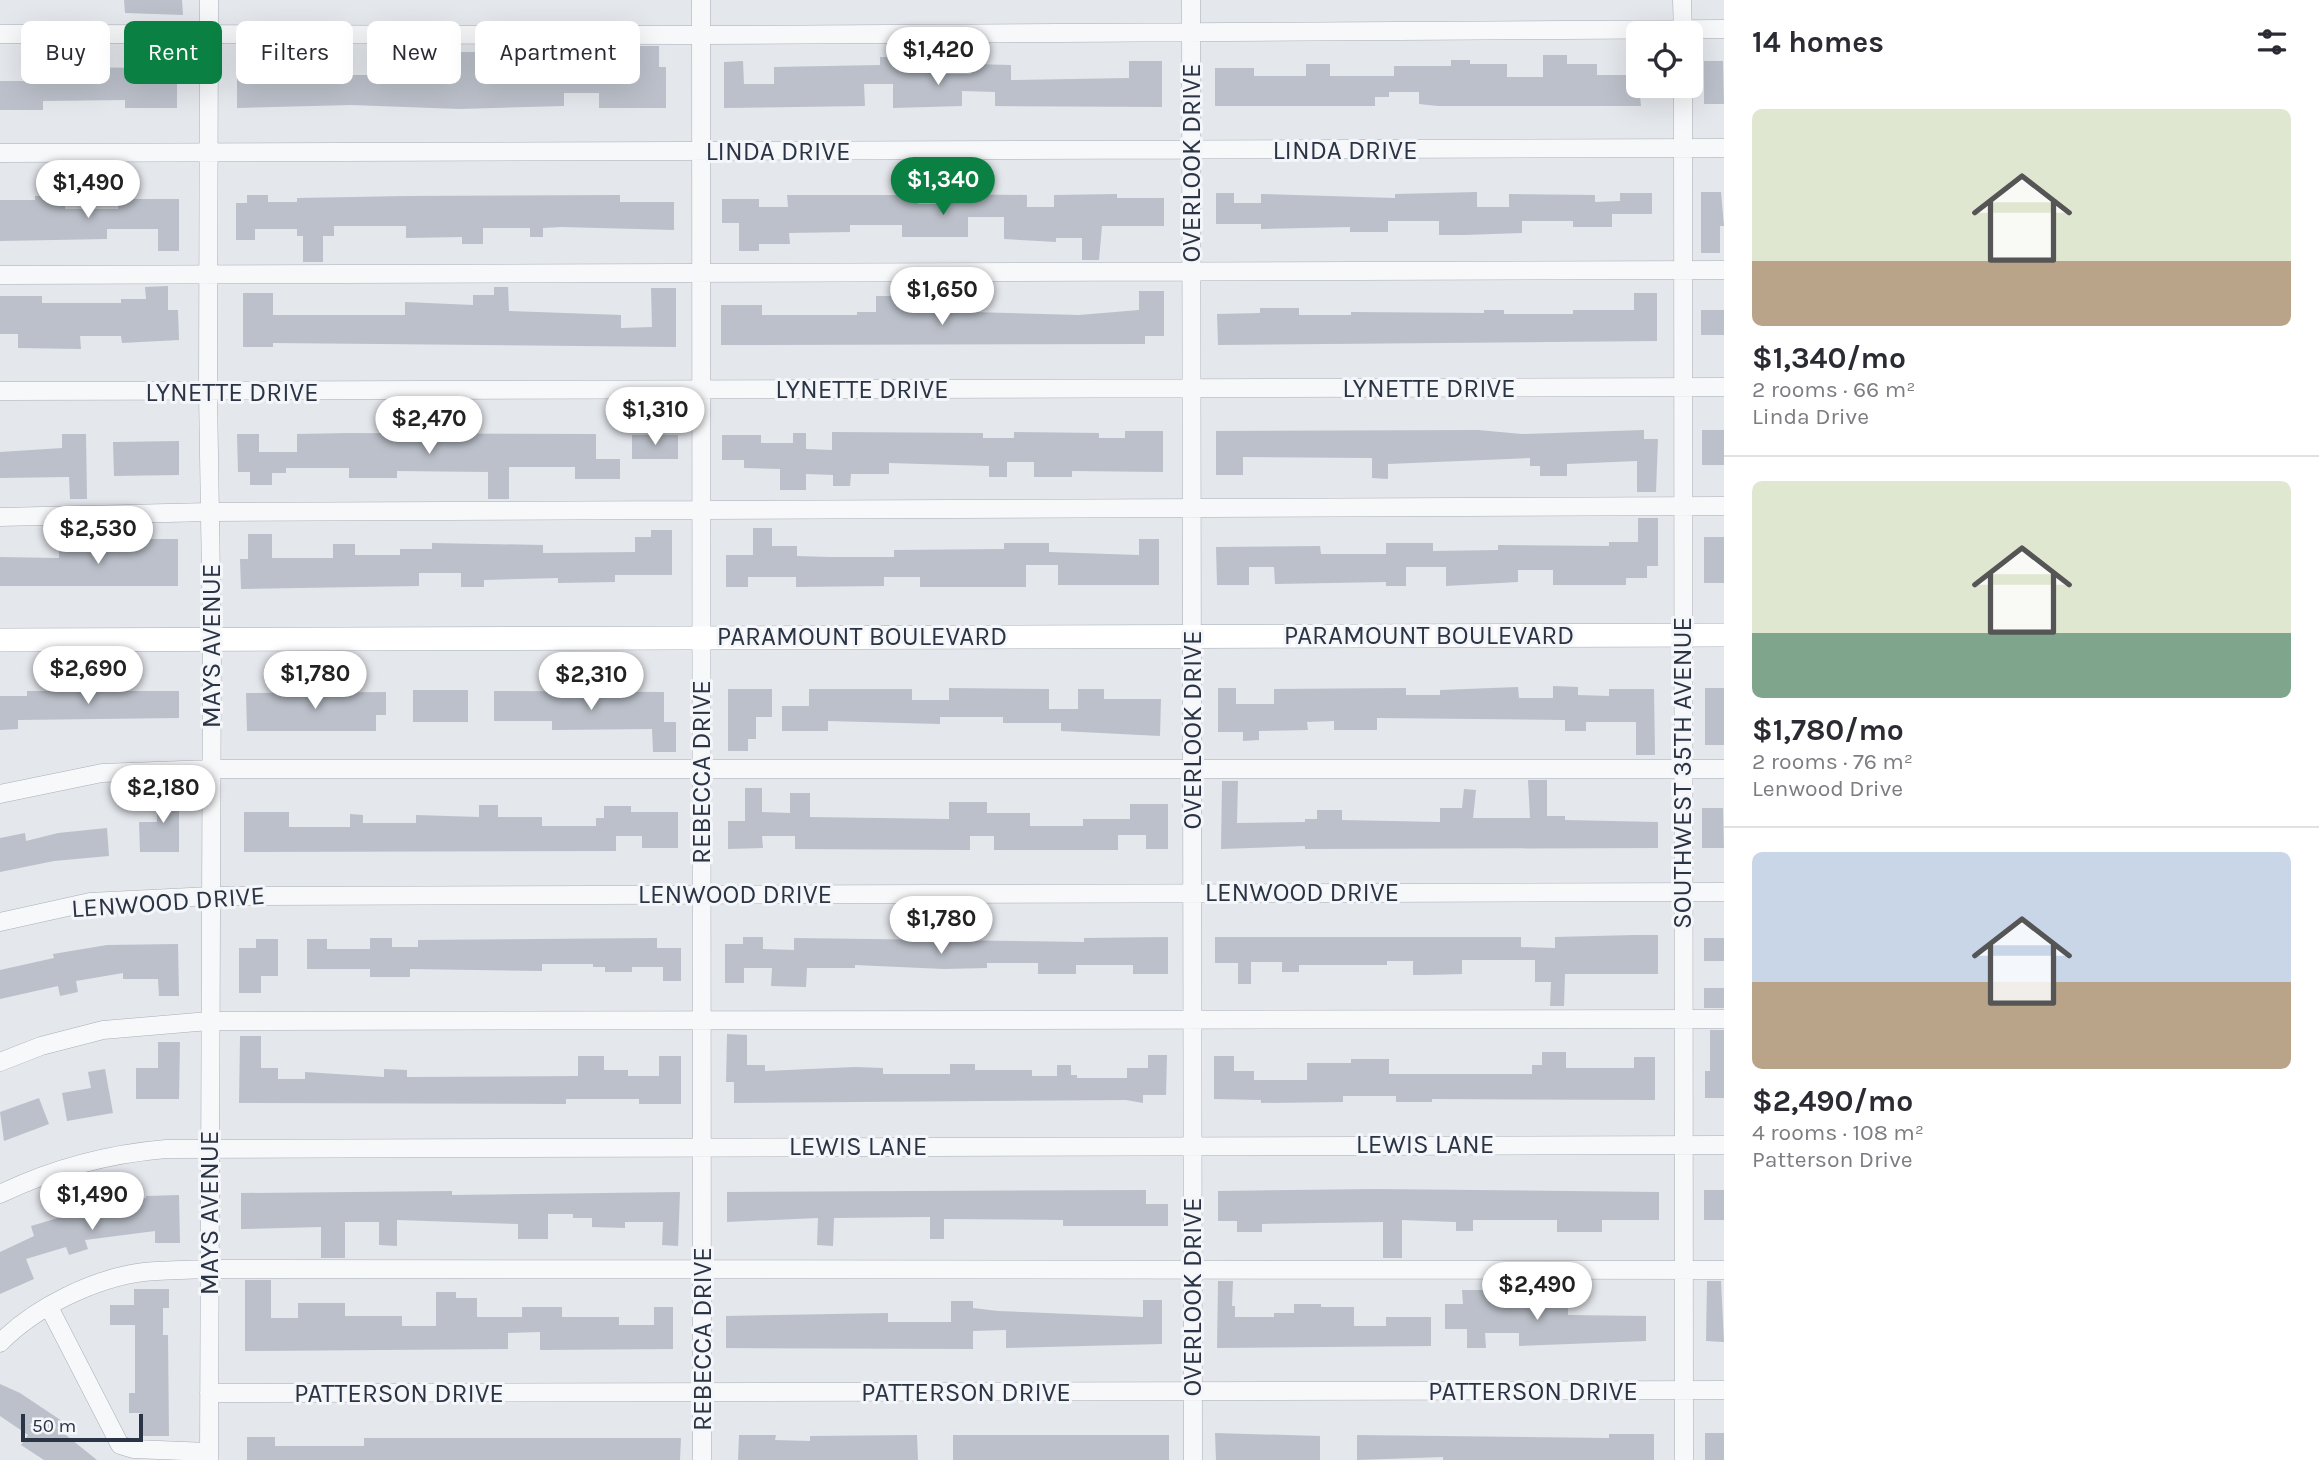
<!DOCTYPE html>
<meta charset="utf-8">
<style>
body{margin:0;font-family:Karla,sans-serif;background:#f2f2f3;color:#2b2b33;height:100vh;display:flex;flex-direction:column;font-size:26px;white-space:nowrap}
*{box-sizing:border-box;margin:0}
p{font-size:23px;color:#7c7c81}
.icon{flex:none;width:38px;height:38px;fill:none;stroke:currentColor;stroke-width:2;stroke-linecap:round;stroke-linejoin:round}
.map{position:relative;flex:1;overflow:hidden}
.details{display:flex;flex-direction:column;background:#fff;width:595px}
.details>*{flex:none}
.top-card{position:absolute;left:21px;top:21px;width:665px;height:63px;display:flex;gap:14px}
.controls{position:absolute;left:1626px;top:21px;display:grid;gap:14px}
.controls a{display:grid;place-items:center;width:77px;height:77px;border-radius:10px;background:#fff;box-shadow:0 7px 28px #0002;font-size:35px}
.scale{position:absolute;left:21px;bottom:18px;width:122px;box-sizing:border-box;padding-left:7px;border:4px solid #2b3445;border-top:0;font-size:19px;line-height:24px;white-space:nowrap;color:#2b3445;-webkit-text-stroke:5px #f4f6f9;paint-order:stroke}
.price{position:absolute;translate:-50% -60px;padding:0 16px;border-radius:24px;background:#fff;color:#222;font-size:23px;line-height:46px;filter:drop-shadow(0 2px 4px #0008)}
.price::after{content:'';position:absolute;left:50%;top:42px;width:21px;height:16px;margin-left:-10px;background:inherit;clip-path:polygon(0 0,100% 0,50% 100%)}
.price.current{background:#0b8043;color:#fff}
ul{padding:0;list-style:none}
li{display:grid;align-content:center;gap:14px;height:371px;padding:0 28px}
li+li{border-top:2px solid #e1e1e2}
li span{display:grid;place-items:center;height:217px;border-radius:10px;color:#555}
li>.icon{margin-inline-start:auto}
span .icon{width:126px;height:126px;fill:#fffc;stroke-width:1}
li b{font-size:30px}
h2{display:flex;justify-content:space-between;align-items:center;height:84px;padding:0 28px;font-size:30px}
.pill{padding:0 24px;border-radius:10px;background:#fff;box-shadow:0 7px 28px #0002;font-size:24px;line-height:63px}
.pill.current{background:#0b8043;color:#fff}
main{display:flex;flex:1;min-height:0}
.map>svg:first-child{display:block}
</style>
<main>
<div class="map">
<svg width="1724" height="1460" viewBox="0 0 1724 1460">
<rect width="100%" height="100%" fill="#e4e7ec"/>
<!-- building -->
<path fill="#bbc0ca" d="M124,0H182L183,15L125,13Z
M636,46H659V67H666V108H599V93H564V106L460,109L351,105L237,108V54H256V83H294V78H307V67L340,66L341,75H405V70H460L459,52H483V74H573V68H636Z
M39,54H52V67L153,68V59H177V108H125V100L43,101V110H0V81H39Z
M1543,55H1567V64H1597V75H1638L1641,106H1438L1419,104V92H1389V97H1375V106H1215V68H1254V76H1306V64H1330V76H1394V66H1451V60H1470V64H1507V77H1543Z
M880,57H915V71H944V74H971V64L1011,65V80L1129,78V61H1162V107L995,106V92L962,91V106L893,108V84H864L865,106L724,108V62L743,61L744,84H774V67L880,65Z
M1704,61H1723L1724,104H1704Z
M1477,192V207H1509V194L1595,195V202L1620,201V193H1652V214H1612V227H1573V221H1522V233L1464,235H1439V221H1388V232H1350V227L1261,229V224H1216V193H1234V203H1261V194L1395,198V194Z
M1701,192H1721L1724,226H1720V253H1701Z
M945,194L1027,195V207H1054V195L1117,194V198H1164V226H1102L1099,260H1082V238H1056V242L1004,239V217H968V237H902V225H850V232L789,233L790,244H759V251H739V223H722V199H759V207H788L787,195H918V204H945Z
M247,195H268V202H297V198L406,196L620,195V202H674V230L562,227L543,228V237H530V228H483V244H462V237L406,238V226H334V236H323V262H303V236H297V229H255V240H236V203H247Z
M35,196H65V209H118V199H179V251H158V229H107V239L0,241V200H35Z
M168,286V310H178L179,340L122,343L121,336H80L81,349L18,348V334H0V296H42V303H121V299H146L145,287Z
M494,287H508L509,311L621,315V328L652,327L651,288H676V347L273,343V347H243V293H273V315H405V302L473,305V295H494Z
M1139,291H1164V336H1145V344L721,345V305H762V315H857V312H876V296H896V306H925V313H957V308H971V312L1079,315L1139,310Z
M1634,293H1657V341L1218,345L1217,314L1260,313V308H1299V315H1351V312L1484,313V310H1504V314H1573V310H1634Z
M1701,310H1724V335H1701Z
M1478,430L1522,434L1644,430V439H1658L1656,492H1637V461L1567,464V476H1540V466H1530V458L1388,464V479L1372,478V458L1243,457V475H1216V431Z
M1702,430H1724V465H1702Z
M1125,431H1163V472L1072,471V477H1034V462H1007V477H989V466L889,463V474H851L850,486H833V475L806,474V490H780V469L744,468V460H722V435H761V443H793V433H806V449L832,450V432L983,433V438H1014V432L1099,433V438H1125Z
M349,433L596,434V459H620V479H575V467H509V499H488V472L397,471V478H349V468H286V473H272V485H250V472H238L237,434H259V452H297V434Z
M62,434H86L87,499H70L69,477L0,478V452L62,448Z
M632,435H678V459H632Z
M179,441V475L114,476L113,442Z
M1638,518H1658V566H1647V578H1626V585H1553V570H1518V582L1446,586V567H1406V586H1386V582L1275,584L1274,567H1249V585H1217L1216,547L1320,546L1321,554H1386V543H1433V551L1498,550V545L1609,546V542H1638Z
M753,528H772V546H797V556L829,557H894V550L1004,549V543H1049V552L1139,555V539H1159V585H1058V565H1026V587H920V577H884V586L796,587V577H748V587H726V555H753Z
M651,530H672V575H615V582L558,583V578L484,580V587H461V573H419V586L241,589L240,559H248V534H272V558H333V544H355V555H400V549H432V543L543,545V553L635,552V537H651Z
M1704,537H1724V583H1704Z
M127,539H178V586H0V557L59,558V547L127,546Z
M1553,686L1578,687V695L1609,696V689H1654L1655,755H1636V722H1586V731H1565V720L1377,718V730H1334V721L1307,722L1308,730L1259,731V740L1243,741V732H1218V688H1236V704H1274V689L1406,688V695H1440V690L1518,687L1519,698H1553Z
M949,688L1049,689V709H1078V689H1104V699H1161L1160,736L1061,731V723H1003V717H940V724L828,721V731H782V706H809V689H912V700H949Z
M1705,688H1724V745H1705Z
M728,689H772V717H756V739H748V751H728Z
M413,690H468V722H413Z
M27,691H179V718L18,720V729L0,730V696H27Z
M494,691L664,692V722H676V752H653L652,729L552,730V721H494Z
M386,692V715H376V731H247L246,693Z
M1528,780H1547V816H1565V820L1658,822V848L1305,849V846L1221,849L1222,781H1238L1237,823L1305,822V819H1317V810H1342V820L1440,822V808H1462L1464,789L1476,790L1473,818H1530Z
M745,788H762V812L790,813V793H810V817L949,819V802H987V813H1030V826H1083V819H1130V804H1168V849H1146V835H1118V850H994V836H970V850L795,849V836H762L763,848L728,849V821H745Z
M157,789H179V852H140L139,822H157Z
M479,805H498V817H542V826H596V818H604V806H631V812H678V848H642V836H616V851L244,852V812H289V827H350V814L363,815V823H416V815L479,817Z
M1702,808H1723L1724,848H1702Z
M107,828L109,856L54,861L0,872V838L25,833L26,841L58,833Z
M1635,935H1658V974H1565L1564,1006H1550L1551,982H1535V960H1462V974L1426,975H1413V961H1387V965H1299V972H1282V962H1251V984H1238V963H1215V937H1521V947L1555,948V937Z
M743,937H763V949L794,950V938L1084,942V938L1168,937V974H1133V965H1076V974H1038V963H987V968L944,969L855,965V968H807L806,987L771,986L772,968H744V983H725V944H743Z
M370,938H392V947H418V940L657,938V948H681V981H663V967H632V972H605V967H593V964H542V971L410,969V977H370V969H307V939H327V949H370Z
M1704,938H1724V961H1704Z
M256,939H278V976H261V993H239V948H256Z
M178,944L179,996H159L158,979H123V973L76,981L78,992L60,996L58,986L0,999V970L54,958L53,954L107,945Z
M1704,988H1724V1008H1704Z
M1710,1030H1724V1098H1705V1071H1710Z
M727,1034L747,1035V1065H765V1071L855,1067L883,1068V1074H950V1064H975V1070H1032V1076H1057V1065H1071V1075H1077V1078H1127V1068H1148V1055H1167L1166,1095H1143V1103L1126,1100L734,1103V1082H726Z
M240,1036H261V1068H278V1079H305V1072L384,1077V1069L407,1070V1077L578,1076V1056H604V1070H628V1076H659V1056H681V1104H639V1099H566V1104L239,1103Z
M158,1042H180L179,1099H136V1068H158Z
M1542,1052H1566V1068H1634V1057H1655V1100L1432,1099V1102H1396V1096H1343V1102L1261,1103V1100L1214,1099V1056H1234V1071H1254V1080H1307V1063H1351V1059H1389V1074H1532V1065H1542Z
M105,1069L113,1113L67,1121L62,1093L91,1088L88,1072Z
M39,1098L49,1124L4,1141L0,1112Z
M1376,1189L1659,1192V1220H1602V1232H1557V1220H1473V1231H1456V1222L1402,1220V1258H1383V1222L1262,1224V1232H1237V1221H1218V1191Z
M1146,1190V1204H1168V1226H1063V1220L944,1219V1239H930V1217L834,1218L833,1246L817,1245L818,1218L727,1222V1192Z
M1704,1190H1724V1220H1704Z
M452,1191V1195L680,1192L678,1246L662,1245L663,1222H625V1228L592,1227V1218H573V1214H548V1239H518V1224L397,1220V1246L379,1245V1222H345V1258H321V1227L241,1229V1193Z
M179,1195L180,1243H155V1231L85,1240L88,1249L69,1255L66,1247L26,1259L34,1279L0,1294V1252L34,1236L31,1226L92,1208V1204L146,1198V1196Z
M245,1280H271V1318H298V1303H345V1316H402V1326H436V1292H456V1298H477V1317H522V1307H562V1317H619V1325H654V1307H673V1349L540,1350V1332L508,1333V1349L245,1351Z
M1218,1281H1233L1232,1306H1235V1317H1274V1313H1294V1304H1321V1307H1354V1326H1386V1317H1431V1346L1217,1348Z
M1707,1281H1721L1724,1342L1706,1341Z
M134,1289H169V1308H163V1335H168L169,1436H140V1413H129V1393H135V1325H110V1305H134Z
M1462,1290H1485V1297L1532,1296V1301H1568V1315L1646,1316V1341L1519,1346V1333H1485L1486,1348H1467V1329H1445V1304H1463Z
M1143,1300H1162V1344L1006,1348V1330L973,1331V1349L726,1348V1316L888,1313V1322H951V1301H973V1308L998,1311L1143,1317Z
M0,1384L20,1393L62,1421L57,1428L97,1460H44L21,1445L28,1435L0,1416Z
M1215,1433L1320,1436V1460H1216Z
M1705,1433H1724V1460H1705Z
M1609,1434H1654V1460H1443V1457L1357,1460V1435L1609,1438Z
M739,1435H776L775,1440L810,1441V1436L917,1435L918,1460H738Z
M953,1435H1169V1460H953Z
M247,1437H275V1446H364V1438H681L680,1460H247Z"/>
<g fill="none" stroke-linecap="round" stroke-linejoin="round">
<!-- minor casing -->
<g stroke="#a9aeb7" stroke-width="19">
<path id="minor" d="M209,0L208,393L212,640L209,1460
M701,0L702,1460
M1191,0L1193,1460
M1682,0L1683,33
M0,34L701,35L1724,29
M1683,86L1684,1460
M0,153L1724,148
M0,275L1724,270
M0,391L1724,387
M0,517L210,512L1724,506
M0,794L102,773L211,769H1724
M0,922L90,902L211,896L1724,892
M0,1062L41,1046L103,1030L209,1021L1724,1019
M0,1194C54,1168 107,1154 166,1149L1724,1145
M49,1307L120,1445L133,1449L209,1452
M0,1343C35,1307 95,1278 144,1272C165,1270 187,1270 209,1269L1724,1270
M209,1393L1724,1390"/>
</g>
<!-- major casing -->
<g stroke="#a3abb8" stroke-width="24">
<path id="major" d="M0,640L1724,635"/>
</g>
<!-- minor -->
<use href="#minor" stroke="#f7f8fa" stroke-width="18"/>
<!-- major -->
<use href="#major" stroke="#fff" stroke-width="23"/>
</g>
<g text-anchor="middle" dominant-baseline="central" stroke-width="6" stroke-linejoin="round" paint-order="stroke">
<!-- street labels -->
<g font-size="26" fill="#2b3445" stroke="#f4f6f9">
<text x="1345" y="150">LINDA DRIVE</text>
<text x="778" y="151">LINDA DRIVE</text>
<text transform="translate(1191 163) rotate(-90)">OVERLOOK DRIVE</text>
<text x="1429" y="388">LYNETTE DRIVE</text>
<text x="862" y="389">LYNETTE DRIVE</text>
<text x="232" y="392">LYNETTE DRIVE</text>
<text x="1429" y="635">PARAMOUNT BOULEVARD</text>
<text x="862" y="636">PARAMOUNT BOULEVARD</text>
<text transform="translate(211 646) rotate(-90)">MAYS AVENUE</text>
<text transform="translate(1192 730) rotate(-90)">OVERLOOK DRIVE</text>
<text transform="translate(701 772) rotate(-90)">REBECCA DRIVE</text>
<text transform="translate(1682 773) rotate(-90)">SOUTHWEST 35TH AVENUE</text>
<text x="1302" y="892">LENWOOD DRIVE</text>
<text x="735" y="894">LENWOOD DRIVE</text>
<text transform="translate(168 902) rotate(-4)">LENWOOD DRIVE</text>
<text x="1425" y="1144">LEWIS LANE</text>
<text x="858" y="1146">LEWIS LANE</text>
<text transform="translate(209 1213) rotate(-90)">MAYS AVENUE</text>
<text transform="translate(1192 1297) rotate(-90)">OVERLOOK DRIVE</text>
<text transform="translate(702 1339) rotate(-90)">REBECCA DRIVE</text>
<text x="1533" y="1391">PATTERSON DRIVE</text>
<text x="966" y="1392">PATTERSON DRIVE</text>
<text x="399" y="1393">PATTERSON DRIVE</text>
</g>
</g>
</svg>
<div class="controls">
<a><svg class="icon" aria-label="locate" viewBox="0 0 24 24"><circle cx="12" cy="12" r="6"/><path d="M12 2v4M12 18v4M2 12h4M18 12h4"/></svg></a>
</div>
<div class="scale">50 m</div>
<b class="price" style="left:938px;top:87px">$1,420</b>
<b class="price current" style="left:943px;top:217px">$1,340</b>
<b class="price" style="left:88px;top:220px">$1,490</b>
<b class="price" style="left:942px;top:327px">$1,650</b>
<b class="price" style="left:655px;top:447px">$1,310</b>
<b class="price" style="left:429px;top:456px">$2,470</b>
<b class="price" style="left:98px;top:566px">$2,530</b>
<b class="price" style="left:88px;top:706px">$2,690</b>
<b class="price" style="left:315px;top:711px">$1,780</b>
<b class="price" style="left:591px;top:712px">$2,310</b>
<b class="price" style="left:163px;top:825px">$2,180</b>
<b class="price" style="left:941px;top:956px">$1,780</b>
<b class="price" style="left:92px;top:1232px">$1,490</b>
<b class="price" style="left:1537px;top:1322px">$2,490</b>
<div class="top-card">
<a class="pill">Buy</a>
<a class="pill current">Rent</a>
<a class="pill">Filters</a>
<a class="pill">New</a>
<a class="pill">Apartment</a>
</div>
</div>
<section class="details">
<h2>14 homes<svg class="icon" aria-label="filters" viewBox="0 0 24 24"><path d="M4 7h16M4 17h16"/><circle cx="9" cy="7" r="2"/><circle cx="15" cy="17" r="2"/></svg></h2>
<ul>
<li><span style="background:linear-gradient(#dfe7d0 70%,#b9a48a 0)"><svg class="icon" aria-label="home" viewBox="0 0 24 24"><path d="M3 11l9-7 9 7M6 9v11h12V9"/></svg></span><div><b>$1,340/mo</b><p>2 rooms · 66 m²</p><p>Linda Drive</p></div></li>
<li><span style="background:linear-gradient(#dfe7d0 70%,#7fa58c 0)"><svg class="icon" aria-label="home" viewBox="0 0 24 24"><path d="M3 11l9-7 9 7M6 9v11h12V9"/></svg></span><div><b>$1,780/mo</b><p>2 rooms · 76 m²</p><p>Lenwood Drive</p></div></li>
<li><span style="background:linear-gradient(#c9d6e8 60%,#b9a48a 0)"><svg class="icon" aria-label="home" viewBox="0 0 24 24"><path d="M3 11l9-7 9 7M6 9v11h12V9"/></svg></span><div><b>$2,490/mo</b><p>4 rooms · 108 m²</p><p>Patterson Drive</p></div></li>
</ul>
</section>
</main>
